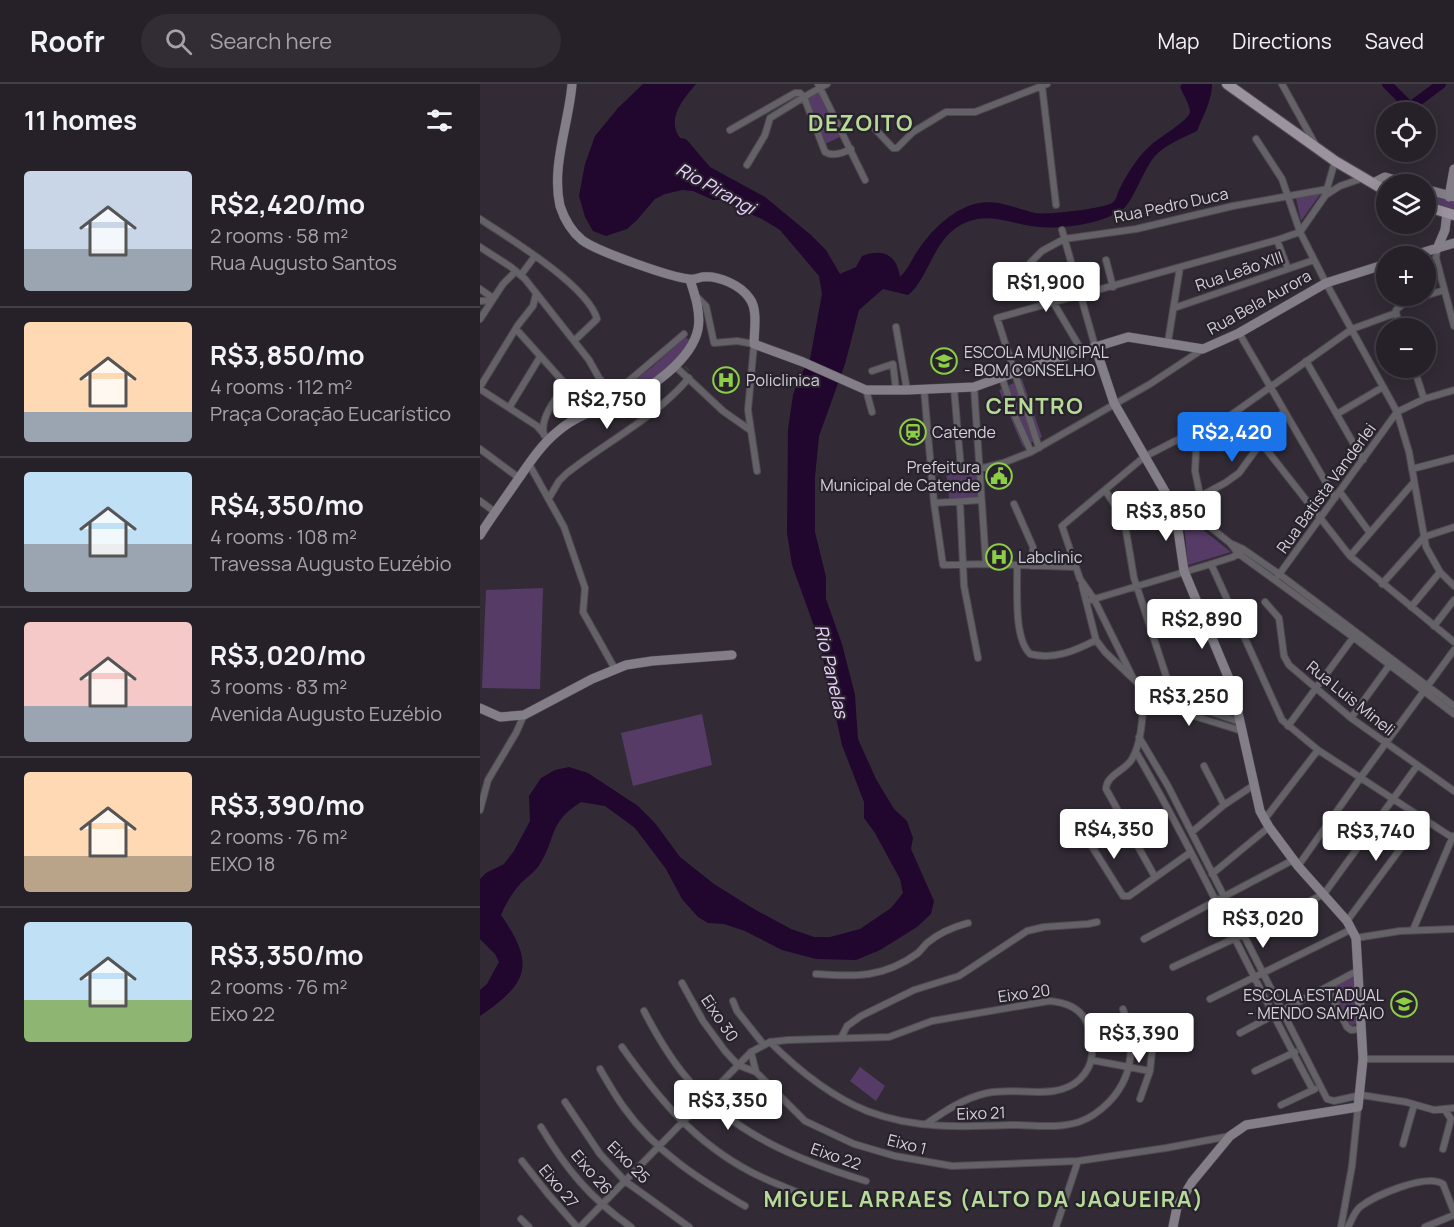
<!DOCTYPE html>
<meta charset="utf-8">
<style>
body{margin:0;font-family:Manrope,sans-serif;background:#322d34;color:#f1f3f6;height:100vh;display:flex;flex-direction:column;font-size:22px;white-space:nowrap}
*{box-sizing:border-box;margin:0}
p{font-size:20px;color:#a4a3a8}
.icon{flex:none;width:33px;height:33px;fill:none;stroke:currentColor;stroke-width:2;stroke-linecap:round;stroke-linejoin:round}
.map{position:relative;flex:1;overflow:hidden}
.side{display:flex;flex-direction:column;background:#262028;width:480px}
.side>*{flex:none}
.controls{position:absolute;left:896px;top:18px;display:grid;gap:12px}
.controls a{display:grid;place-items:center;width:60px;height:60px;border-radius:50%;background:#262028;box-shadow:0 3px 15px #0003,0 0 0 2px #423e45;font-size:30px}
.price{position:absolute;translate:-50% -51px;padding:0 14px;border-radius:6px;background:#fff;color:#222;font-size:20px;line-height:39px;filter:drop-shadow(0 2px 3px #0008)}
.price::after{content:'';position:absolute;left:50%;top:36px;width:18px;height:14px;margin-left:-9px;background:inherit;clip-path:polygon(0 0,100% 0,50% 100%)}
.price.selected{background:#1a73e8;color:#fff}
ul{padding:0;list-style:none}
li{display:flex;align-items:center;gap:18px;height:150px;padding:0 24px}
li+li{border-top:2px solid #423e45}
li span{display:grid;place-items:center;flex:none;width:168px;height:120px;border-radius:6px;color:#555}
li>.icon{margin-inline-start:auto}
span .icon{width:72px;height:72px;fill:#fffc;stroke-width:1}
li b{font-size:26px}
h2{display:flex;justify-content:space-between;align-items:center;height:72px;padding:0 24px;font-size:26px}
header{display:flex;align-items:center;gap:36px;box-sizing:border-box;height:84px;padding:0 30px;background:#262028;border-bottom:2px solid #423e45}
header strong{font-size:28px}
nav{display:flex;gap:33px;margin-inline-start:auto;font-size:21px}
.search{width:420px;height:54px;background:#322d34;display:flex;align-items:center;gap:15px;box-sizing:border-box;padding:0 21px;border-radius:33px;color:#a4a3a8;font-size:22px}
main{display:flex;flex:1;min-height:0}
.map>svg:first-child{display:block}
</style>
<header>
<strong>Roofr</strong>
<div class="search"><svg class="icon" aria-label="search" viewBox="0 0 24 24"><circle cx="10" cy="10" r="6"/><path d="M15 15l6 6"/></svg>Search here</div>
<nav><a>Map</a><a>Directions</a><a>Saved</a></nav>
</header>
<main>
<section class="side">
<h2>11 homes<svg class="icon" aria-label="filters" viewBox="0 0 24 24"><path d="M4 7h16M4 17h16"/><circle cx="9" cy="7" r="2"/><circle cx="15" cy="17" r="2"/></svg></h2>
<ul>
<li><span style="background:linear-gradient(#c9d6e8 65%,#9aa5b1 0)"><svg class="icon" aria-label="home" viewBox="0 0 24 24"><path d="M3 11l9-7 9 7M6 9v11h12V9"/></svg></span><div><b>R$2,420/mo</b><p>2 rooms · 58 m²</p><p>Rua Augusto Santos</p></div></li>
<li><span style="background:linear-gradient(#ffd9b3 75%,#9aa5b1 0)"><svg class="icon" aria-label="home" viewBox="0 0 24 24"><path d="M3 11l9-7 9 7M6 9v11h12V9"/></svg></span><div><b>R$3,850/mo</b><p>4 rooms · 112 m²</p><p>Praça Coração Eucarístico</p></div></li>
<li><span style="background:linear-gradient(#bfe0f5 60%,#9aa5b1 0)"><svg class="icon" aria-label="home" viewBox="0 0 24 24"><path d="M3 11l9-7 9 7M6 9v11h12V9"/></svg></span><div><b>R$4,350/mo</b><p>4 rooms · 108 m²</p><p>Travessa Augusto Euzébio</p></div></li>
<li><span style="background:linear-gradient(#f6c9c9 70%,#9aa5b1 0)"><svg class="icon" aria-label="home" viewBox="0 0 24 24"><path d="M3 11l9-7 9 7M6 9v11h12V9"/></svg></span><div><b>R$3,020/mo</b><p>3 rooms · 83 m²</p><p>Avenida Augusto Euzébio</p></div></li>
<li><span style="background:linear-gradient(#ffd9b3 70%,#b9a48a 0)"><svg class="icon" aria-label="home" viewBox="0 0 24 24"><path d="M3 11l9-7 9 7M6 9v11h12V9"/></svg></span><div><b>R$3,390/mo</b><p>2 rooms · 76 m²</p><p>EIXO 18</p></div></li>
<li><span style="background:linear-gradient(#bfe0f5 65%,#8fb573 0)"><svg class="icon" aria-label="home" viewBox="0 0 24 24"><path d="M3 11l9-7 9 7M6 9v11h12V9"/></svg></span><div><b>R$3,350/mo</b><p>2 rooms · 76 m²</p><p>Eixo 22</p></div></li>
</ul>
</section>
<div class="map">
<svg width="974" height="1143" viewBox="0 0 974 1143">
<rect width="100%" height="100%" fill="#322b36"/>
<!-- green -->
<path fill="#563b67" d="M338,8L360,53L345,60L326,14Z
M841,109L821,137L816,114Z
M945,109L974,116V125L945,117Z
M205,253L210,256C197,284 165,302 137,313L139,309L171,284Z
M542,295L562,353L543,363L519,306Z
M497,386L499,414H469L466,388Z
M703,430L751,468L708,481Z
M63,504L60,605L2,604L6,506Z
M222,630L232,681L153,702L141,649Z
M875,891L878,939L871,942L851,905Z
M380,983L405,1002L396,1017L370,997Z"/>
<!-- water -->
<path fill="#21062e" d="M163,0H216C203,15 186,35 200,54L206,55L230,83L285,113L331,151L346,166L360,190L376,183L382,172C403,164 417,171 420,193C427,186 430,179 435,171C446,153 464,133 484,124C511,111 530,123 555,129C567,131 621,125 632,119C637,116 637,109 640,104C648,88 659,71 672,60C680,53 709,36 710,28C710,21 703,10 700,3L702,0H732C732,16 723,32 717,47C703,54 686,60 675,72C664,84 652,120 642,126C617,142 573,147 545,141C525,137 508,130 487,138C453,151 450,194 428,211L403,205L379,226L365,280L339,352L335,393V448L346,493V515L362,560L375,611L378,655L396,695L414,725L427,737L433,754L431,765L454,817L451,830L437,843L400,866L376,876L336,875L302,866L265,847L244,840L228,839L218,833L202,815L186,785L155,744L125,722L101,718C67,739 77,755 58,783C53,789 46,794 41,799C32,809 26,819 21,831C56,881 48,899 0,932V906L7,900L19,878L15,870L0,855V795L6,789L24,780L34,767L50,737L49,712L61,694L75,686L89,683L108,689L158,722L175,739L200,773L234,800L274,825L311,845L334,853H350L380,845L411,824L423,809L420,795L395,749L384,734V718L362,661L339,556L312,481L307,449L308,345L313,311L319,294L330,275L342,210L339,192L300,146L282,135L259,125L246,116H233L213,107L202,106L185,110L175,115L156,137L147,145L126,152L113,147L105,133L99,112L105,80L115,52L138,24Z"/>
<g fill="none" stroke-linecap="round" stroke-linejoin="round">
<!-- river -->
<path stroke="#21062e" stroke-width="10" d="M907,0L930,23L961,0"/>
<!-- street-tunnel -->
<path stroke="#4a444e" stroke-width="6" stroke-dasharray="6 3" stroke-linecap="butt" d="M200,291L207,284"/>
<!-- street casing -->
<g stroke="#4f4953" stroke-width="8">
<path id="street" d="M338,0L385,96
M802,0L835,60
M562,2L576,121
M250,46L315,9H320L324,13L347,0
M396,46L413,64H417L433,48L466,28H495L567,0
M776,55L802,95L820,148L846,199L917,328L929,368L946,463L960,488L974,502
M267,81L285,51L290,34L324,13L345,68C353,73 363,69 371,65
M846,111L860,102L883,94
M0,135C29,154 108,202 117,235L94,257
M582,146L615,262
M820,148L845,112L855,77
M797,156L808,185
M0,163L31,183L45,195L109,276L133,319
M957,165L956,174L974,242
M626,176L633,203
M41,191L55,172
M0,205L13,214
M215,211L226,222L234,259L257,257L274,260L268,326L277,387
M0,217L12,216
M694,224L834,176
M916,229V226L926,218L964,206
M916,229L921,244
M0,235L23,200L36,187
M416,243L427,306
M36,245L97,313L121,296
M759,249L855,414
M688,258L700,183
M602,267L550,179L562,167L584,155L656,145L753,122L848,105
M826,277L883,376
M195,282L243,327L270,346
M934,284L944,315
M392,287L413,280L416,306
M522,294L535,332L551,368
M0,303L38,241L53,222L56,210
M494,303L506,480
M474,304L481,385
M0,305L57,342L64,350
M444,305L454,419L463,481L506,480L595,483
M386,306L392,328
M130,313L204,250
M29,324L60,273
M757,328L870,472L974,558
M857,330L903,303
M717,348L715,387L720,411
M64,351C59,334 77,314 85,300
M559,364L517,234L797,156L820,148
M0,365L39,394
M49,380L84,443L105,504L103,528L135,585
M932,385L974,374
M451,387L499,385L523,379L551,368L670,300L723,265
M625,406L644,435L654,494L694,616
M860,408L890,449
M69,414L79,397L86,390C126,358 175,334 209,294
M0,417L15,428
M480,418L484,502L498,574
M454,419L501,416
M534,420L553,463L552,482
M703,421L750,459L759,470L873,553L974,630
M702,422L745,399L759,389L804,327
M752,460L763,465L799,490L974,622
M870,472L934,398
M731,480L802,636L838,666L973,754
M537,482C538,505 533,553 550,570C574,576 595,567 616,556
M798,492L917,328L944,315L974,306
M902,500L944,453L974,443
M602,501L616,556L625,568L665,606L760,638
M611,516L731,480L753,473L761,467
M785,518L799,534L804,572L809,581L871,634L974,707
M931,523L960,488
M954,542L974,516
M653,594L614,515L600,495L582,442L664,373L695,357L744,336L872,245L916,229
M665,606C662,628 663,656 652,675C645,687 626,691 626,705L675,793
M663,616L762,647
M871,634L911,579
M808,642L875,551
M659,653L688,702L847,1015L854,1017L881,1011L926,1018L954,1026L974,1024
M656,668C720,778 772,894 833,1006
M724,682L744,721
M0,726L8,696L36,649L44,631
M638,729L606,753L643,812H649L711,768
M784,736L838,666
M712,748L744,721L774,701
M818,782L881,693L974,566
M732,790L789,743
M867,837L943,734
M933,846L973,752
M876,854L920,847L974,845
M664,855L813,776
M693,883L762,851L844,810L937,682
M336,890C375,893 404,894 438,869C441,866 444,862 447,859C460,848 473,843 488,839
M202,899L223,937L245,967L258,981L276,988L325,1037L374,1060L415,1072L472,1082L598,1077L686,1064L750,1052
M847,903L867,943L871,946L881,945
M730,915L872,845
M253,917L257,927L284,961
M164,927C176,950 189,973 206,993C251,1049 320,1077 386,1097
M760,949L879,886
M361,954L367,942L381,932L434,906L479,892L547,847L564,843L608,840L617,838
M290,958C318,986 350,1012 387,1027C434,1045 482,1043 531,1041C554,1041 577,1045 599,1038C611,1034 621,1026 629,1018C655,991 655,958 643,925
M142,963C178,1014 214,1058 271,1088C290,1098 311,1105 331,1114
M271,968L276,988
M883,975H974
M611,976L670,987
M120,985C128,999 136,1013 145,1025C176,1068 220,1096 265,1122
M775,987L815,968
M660,1015L670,987L674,948
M85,1018L120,1070L145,1097L209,1143
M801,1021L835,1005
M61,1043C86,1085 111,1115 151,1143
M923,1060L934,1021
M963,1065L971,1035L965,1026
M42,1077L68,1110L97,1143
M41,1135L49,1143
M100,1143L271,968L290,958L308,956L409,953L452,937L569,917C584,918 597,922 605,935C611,946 613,958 612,971C611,981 607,988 600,995C576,1018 537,1002 507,1009C484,1014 465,1027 446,1040
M576,1143L598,1077
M861,1143L872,1082L878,1023
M868,1143C872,1136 874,1128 880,1123C895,1111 947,1089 963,1100L974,1128
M945,1143L974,1131"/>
</g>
<!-- secondary casing -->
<g stroke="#4f4953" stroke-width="10">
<path id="secondary" d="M92,0C89,39 71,82 80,122C84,134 92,148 102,156C116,167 190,193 209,195C213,196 218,194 222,193C238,191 261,201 270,215C278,226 274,247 274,260L323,278L386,306H427L494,303L547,284L648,253L723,265L759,249L846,199L906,180
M893,99L905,93L930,100
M945,105L974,113
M969,113L974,85
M957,165L965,146L967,129
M931,172L974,159
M615,262L634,319L695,425L704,487L752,602L780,727L789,743L818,782L867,837L876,854L883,975L878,1023L766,1041L750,1052L712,1098L697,1123L693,1143
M0,451C12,432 26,413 39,394C50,378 62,360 77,348C96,331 119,325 143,316C170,306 212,275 218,245C221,229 215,211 210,196
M0,624L20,633L44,631L112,595L146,581L172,577L252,571"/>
</g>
<!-- primary casing -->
<g stroke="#4f4953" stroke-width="12">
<path id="primary" d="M747,0L855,77L906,107
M945,122L974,131"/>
</g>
<!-- street -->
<use href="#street" stroke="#656267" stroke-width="6"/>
<!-- secondary -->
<use href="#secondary" stroke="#837e87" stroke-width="9"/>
<!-- primary -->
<use href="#primary" stroke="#9b949f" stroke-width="10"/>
</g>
<!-- icons -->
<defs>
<g id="school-ring" transform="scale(1.35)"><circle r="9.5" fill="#28222c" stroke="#8cce45" stroke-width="1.5"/><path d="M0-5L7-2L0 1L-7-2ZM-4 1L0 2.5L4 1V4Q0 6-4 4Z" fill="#8cce45"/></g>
<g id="hospital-ring" transform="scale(1.35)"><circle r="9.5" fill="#28222c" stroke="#8cce45" stroke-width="1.5"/><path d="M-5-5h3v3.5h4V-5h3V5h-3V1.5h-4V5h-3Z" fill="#8cce45"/></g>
<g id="station-ring" transform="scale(1.35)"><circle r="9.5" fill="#28222c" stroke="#8cce45" stroke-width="1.5"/><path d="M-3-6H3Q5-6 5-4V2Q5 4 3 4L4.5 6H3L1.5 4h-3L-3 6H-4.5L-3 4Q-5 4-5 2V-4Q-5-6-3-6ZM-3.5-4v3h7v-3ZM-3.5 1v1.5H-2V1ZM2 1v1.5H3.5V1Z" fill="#8cce45"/></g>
<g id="civic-ring" transform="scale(1.35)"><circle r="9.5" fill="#28222c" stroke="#8cce45" stroke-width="1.5"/><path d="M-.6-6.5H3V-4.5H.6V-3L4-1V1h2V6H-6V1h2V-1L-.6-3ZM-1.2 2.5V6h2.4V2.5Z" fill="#8cce45"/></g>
</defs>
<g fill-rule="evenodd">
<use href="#school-ring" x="464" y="277"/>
<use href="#hospital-ring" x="246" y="296"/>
<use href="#station-ring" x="433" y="348"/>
<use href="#civic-ring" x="519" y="392"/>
<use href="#hospital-ring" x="519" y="473"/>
<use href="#school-ring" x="924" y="920"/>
</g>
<g text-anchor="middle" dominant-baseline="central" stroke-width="4.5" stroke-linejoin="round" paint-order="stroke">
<!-- street labels -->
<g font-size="16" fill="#d5d0d8" stroke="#28222c">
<text transform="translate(691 121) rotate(-12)">Rua Pedro Duca</text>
<text transform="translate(759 187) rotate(-19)">Rua Leão XIII</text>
<text transform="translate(779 218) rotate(-29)">Rua Bela Aurora</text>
<text transform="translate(846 404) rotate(-54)">Rua Batista Vanderlei</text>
<text transform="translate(871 614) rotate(39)">Rua Luis Mineli</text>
<text transform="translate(544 909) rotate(-8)">Eixo 20</text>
<text transform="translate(240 934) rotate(56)">Eixo 30</text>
<text transform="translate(501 1029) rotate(-2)">Eixo 21</text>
<text transform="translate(427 1060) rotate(14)">Eixo 1</text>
<text transform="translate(356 1072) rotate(19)">Eixo 22</text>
<text transform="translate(149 1078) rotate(45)">Eixo 25</text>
<text transform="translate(112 1088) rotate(49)">Eixo 26</text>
<text transform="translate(79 1102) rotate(50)">Eixo 27</text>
</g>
<!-- poi labels -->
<g font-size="16" fill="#d5d0d8" stroke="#28222c" text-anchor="start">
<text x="484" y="268">ESCOLA MUNICIPAL<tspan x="484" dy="18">- BOM CONSELHO</tspan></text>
<text x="266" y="296">Policlinica</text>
<text x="452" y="348">Catende</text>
<text x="500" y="383" text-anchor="end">Prefeitura<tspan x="500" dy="18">Municipal de Catende</tspan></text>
<text x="538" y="473">Labclinic</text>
<text x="904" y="911" text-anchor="end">ESCOLA ESTADUAL<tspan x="904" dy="18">- MENDO SAMPAIO</tspan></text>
</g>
<!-- water labels -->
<g font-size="18" font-style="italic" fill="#ecd2fe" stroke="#28222c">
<text transform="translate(236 104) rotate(29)">Rio Pirangi</text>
<text transform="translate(352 587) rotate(77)">Rio Panelas</text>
</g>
<!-- district labels -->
<g font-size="22" font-weight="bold" letter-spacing="1.5" fill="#b6db96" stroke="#28222c">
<text x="381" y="39">DEZOITO</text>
<text x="555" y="322">CENTRO</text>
<text x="504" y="1115">MIGUEL ARRAES (ALTO DA JAQUEIRA)</text>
</g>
</g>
</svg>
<div class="controls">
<a><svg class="icon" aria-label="locate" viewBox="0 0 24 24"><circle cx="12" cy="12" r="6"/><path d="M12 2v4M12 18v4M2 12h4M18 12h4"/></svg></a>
<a><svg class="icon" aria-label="layers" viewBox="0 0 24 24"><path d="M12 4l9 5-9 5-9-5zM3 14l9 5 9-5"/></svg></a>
<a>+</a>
<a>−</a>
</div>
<b class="price" style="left:566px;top:229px">R$1,900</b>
<b class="price" style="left:127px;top:346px">R$2,750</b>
<b class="price selected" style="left:752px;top:379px">R$2,420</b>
<b class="price" style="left:686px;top:458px">R$3,850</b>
<b class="price" style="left:722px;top:566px">R$2,890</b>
<b class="price" style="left:709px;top:643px">R$3,250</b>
<b class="price" style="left:634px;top:776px">R$4,350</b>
<b class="price" style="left:896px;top:778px">R$3,740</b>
<b class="price" style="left:783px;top:865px">R$3,020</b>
<b class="price" style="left:659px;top:980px">R$3,390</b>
<b class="price" style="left:248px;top:1047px">R$3,350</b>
</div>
</main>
